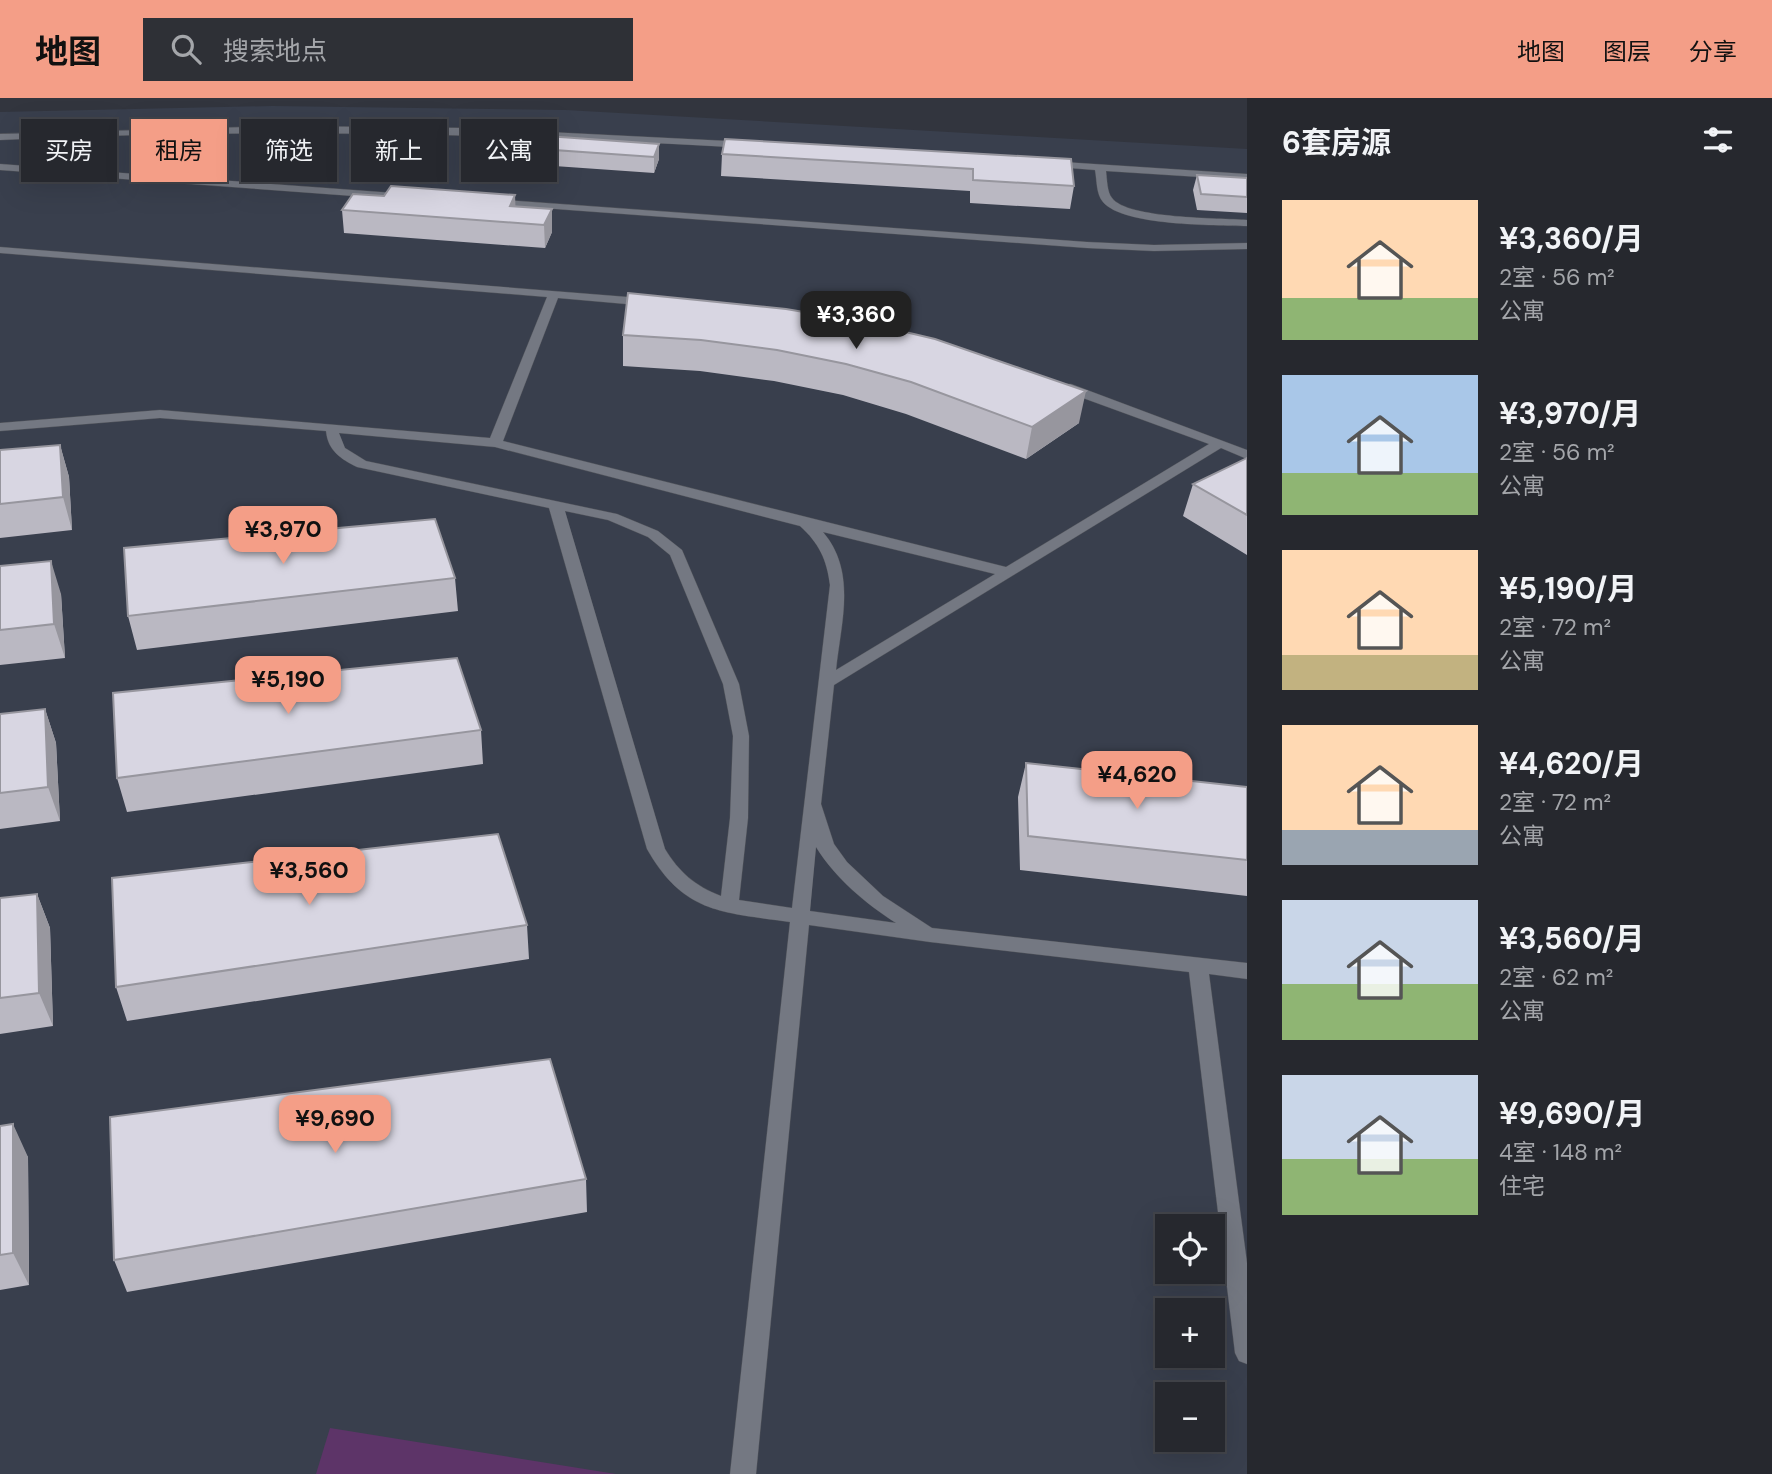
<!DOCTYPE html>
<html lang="zh">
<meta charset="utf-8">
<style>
body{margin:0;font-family:"DM Sans","Noto Sans SC",sans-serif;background:#2e3036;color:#f1f3f6;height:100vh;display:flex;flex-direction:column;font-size:26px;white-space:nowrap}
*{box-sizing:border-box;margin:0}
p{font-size:23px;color:#a4a6aa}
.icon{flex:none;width:38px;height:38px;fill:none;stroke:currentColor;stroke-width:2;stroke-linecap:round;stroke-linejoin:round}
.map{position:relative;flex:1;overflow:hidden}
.side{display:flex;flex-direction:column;background:#26282e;width:525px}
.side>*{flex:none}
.top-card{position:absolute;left:21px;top:21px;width:665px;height:63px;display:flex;gap:14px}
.fabs{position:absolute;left:1155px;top:1116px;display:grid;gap:14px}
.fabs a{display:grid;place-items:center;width:70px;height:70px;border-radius:0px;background:#26282e;box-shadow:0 7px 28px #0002,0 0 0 2px #42444a;font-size:35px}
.price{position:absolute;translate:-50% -60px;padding:0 16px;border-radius:14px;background:#f49e87;color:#111;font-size:23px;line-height:46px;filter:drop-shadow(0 2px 4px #0008)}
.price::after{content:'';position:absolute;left:50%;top:42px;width:21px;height:16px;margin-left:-10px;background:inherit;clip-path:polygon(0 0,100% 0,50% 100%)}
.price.current{background:#222;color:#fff}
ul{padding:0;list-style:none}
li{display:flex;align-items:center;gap:21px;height:175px;padding:0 35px}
li span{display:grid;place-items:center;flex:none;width:196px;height:140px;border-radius:0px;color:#555}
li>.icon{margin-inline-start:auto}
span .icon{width:84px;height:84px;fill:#fffc;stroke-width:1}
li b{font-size:30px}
h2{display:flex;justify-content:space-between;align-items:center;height:84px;padding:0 35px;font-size:30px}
.tag{padding:0 24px;border-radius:0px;background:#26282e;box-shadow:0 7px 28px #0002,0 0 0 2px #42444a;font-size:24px;line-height:63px}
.tag.current{background:#f49e87;color:#111}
header{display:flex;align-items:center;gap:42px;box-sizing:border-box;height:98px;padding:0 35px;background:#f49e87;color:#111}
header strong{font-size:33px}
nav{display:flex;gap:38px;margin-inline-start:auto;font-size:24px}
.search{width:490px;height:63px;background:#2e3036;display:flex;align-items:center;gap:18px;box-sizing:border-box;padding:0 24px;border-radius:0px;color:#a4a6aa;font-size:26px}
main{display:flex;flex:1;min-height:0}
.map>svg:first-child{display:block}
</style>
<header>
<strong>地图</strong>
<div class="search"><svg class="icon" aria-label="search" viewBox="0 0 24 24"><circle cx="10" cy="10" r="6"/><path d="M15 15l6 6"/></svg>搜索地点</div>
<nav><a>地图</a><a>图层</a><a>分享</a></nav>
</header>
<main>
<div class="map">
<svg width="1247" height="1376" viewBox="0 0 1247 1376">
<rect width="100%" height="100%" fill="#32353e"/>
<!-- built -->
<path fill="#393f4d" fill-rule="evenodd" d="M272,8L566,12L1247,51V1376H0V14ZM1167,1129H1213V1174H1167ZM1167,1213H1213V1258H1167ZM1167,1297H1213V1342H1167Z"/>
<!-- green -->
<path fill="#5d3468" d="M330,1330L616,1376H316Z"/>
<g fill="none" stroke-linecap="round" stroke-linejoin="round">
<!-- minor casing -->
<g stroke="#4f5259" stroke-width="1">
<path id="minor" d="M280,28L468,30L748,44L753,47L748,50C498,35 250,30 0,42V36Z
M1048,63L1247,76V82L1106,73C1107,81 1107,94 1112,100C1127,121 1220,120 1247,122V128C1215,127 1123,128 1103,104C1096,96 1097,82 1095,72L1044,68L1043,66Z
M0,66L408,96L413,99L408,102L0,72Z
M492,101L1087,144L1154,147L1247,145V151L1154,153L1087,150L488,106V102Z
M0,149L653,201L655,204L649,208L558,200L503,343L1006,469L1209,346L1061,292V286H1071L1247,352V361L1221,350L834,587L821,706L834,746L847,764L883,798L932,830L1247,865V881L1209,876L1247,1165V1266L1239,1263L1235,1255L1189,874L930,844L809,827L756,1376H730L790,824C722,814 684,816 647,751L549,410L357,369C341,361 328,353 326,333L160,320L0,333V325L160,312L490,340L547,199L0,155ZM339,335L495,349L800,428C819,445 827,462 830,487L792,810L739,802L748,720L749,638L739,586L682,452L658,433L617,416L366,363L345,350ZM565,413L608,422L648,439L670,457L723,586L733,638L730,720L721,798C695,788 679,774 665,751ZM823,434L995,476L836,572C841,524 857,474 823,434ZM816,749C836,781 865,805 896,825L810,813Z"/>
</g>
<!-- minor -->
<use href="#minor" fill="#747882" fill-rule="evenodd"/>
</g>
<!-- wall -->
<path fill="#bab8c2" d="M659,46V61L654,75L540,67V51Z
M722,56L1071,61L1074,88L1070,111L970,105V93L721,78Z
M1197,77L1247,80V115L1197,112L1193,92Z
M516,108L552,111V134L545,150L344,135L342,112Z
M628,195L1079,325L1026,361L906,316L843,297L774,283L700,273L623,268V237Z
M60,347L69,379L72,432L0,440V352Z
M1247,360V457L1183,418L1193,386Z
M0,468L61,496L65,560L0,567Z
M455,480L458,513L137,552L128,518Z
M45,611L56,645L60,723L0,731V616Z
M481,632L483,666L127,714L117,680Z
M1026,665L1247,689V798L1020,772L1018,699Z
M37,796L50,830L53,928L0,936V800Z
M527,827L529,861L127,923L116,889Z
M0,1028L28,1059L29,1187L0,1192Z
M586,1081L587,1114L127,1194L114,1162Z"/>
<!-- shaded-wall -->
<path fill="#97969e" d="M659,46V61L654,75V59Z
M515,97L516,120L510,108Z
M552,111V134L545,150L544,127Z
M1086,293L1079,325L1026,361L1032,329Z
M60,347L69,379L72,432L63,399Z
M51,463L61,496L65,560L54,526Z
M45,611L56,645L60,723L48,689Z
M37,796L50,830L53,928L39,895Z
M13,1026L28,1059L29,1187L13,1155Z"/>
<!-- building -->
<path fill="#d8d6e2" stroke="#97969e" stroke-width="2" d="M546,38L659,46L654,59L540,51Z
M725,41L1071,61L1074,88L973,82V71L722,56Z
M1197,77L1247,80V99L1201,96Z
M391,88L515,97L510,108L552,111L544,127L342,112L353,96L384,98Z
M628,195L786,211L863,224L935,241L1086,293L1032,329L911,284L846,266L777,252L701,242L623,237Z
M60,347L63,399L0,406V352Z
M1247,360V417L1193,386Z
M435,421L455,480L128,518L124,450Z
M51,463L54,526L0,532V468Z
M457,560L481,632L117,680L113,595Z
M45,611L48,689L0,695V616Z
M1026,665L1247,689V762L1028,738Z
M498,736L527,827L116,889L112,780Z
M37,796L39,895L0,900V800Z
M550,961L586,1081L114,1162L110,1019Z
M13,1026V1155L0,1157V1028Z"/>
</svg>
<div class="fabs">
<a><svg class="icon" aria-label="locate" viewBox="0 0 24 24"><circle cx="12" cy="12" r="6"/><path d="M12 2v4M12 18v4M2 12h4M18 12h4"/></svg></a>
<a>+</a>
<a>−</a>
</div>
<b class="price current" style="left:856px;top:253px">¥3,360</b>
<b class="price" style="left:283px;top:468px">¥3,970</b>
<b class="price" style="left:288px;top:618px">¥5,190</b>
<b class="price" style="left:1137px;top:713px">¥4,620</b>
<b class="price" style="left:309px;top:809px">¥3,560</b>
<b class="price" style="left:335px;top:1057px">¥9,690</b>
<div class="top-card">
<a class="tag">买房</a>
<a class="tag current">租房</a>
<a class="tag">筛选</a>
<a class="tag">新上</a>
<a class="tag">公寓</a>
</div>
</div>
<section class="side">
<h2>6套房源<svg class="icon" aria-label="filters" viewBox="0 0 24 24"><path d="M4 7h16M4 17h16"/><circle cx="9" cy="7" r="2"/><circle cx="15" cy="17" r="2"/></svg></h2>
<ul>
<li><span style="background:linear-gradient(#ffd9b3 70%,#8fb573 0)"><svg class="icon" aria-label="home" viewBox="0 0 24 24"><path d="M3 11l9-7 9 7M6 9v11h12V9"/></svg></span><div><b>¥3,360/月</b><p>2室 · 56 m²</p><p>公寓</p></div></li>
<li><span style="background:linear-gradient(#a9c7e8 70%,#8fb573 0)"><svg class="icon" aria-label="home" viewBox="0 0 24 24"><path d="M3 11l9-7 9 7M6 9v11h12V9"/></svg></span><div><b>¥3,970/月</b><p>2室 · 56 m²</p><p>公寓</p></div></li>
<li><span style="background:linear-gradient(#ffd9b3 75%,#c2b280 0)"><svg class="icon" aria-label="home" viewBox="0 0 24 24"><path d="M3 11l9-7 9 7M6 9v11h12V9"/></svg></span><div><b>¥5,190/月</b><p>2室 · 72 m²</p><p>公寓</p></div></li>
<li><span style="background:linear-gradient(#ffd9b3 75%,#9aa5b1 0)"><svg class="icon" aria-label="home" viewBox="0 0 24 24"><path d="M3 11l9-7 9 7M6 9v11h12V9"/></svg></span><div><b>¥4,620/月</b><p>2室 · 72 m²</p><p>公寓</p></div></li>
<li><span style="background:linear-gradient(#c9d6e8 60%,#8fb573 0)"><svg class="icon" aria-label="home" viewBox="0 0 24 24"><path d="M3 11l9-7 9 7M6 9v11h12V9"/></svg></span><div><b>¥3,560/月</b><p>2室 · 62 m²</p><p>公寓</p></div></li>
<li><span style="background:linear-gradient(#c9d6e8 60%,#8fb573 0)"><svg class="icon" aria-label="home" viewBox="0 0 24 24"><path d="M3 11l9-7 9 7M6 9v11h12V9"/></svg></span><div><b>¥9,690/月</b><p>4室 · 148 m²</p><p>住宅</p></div></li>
</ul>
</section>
</main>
